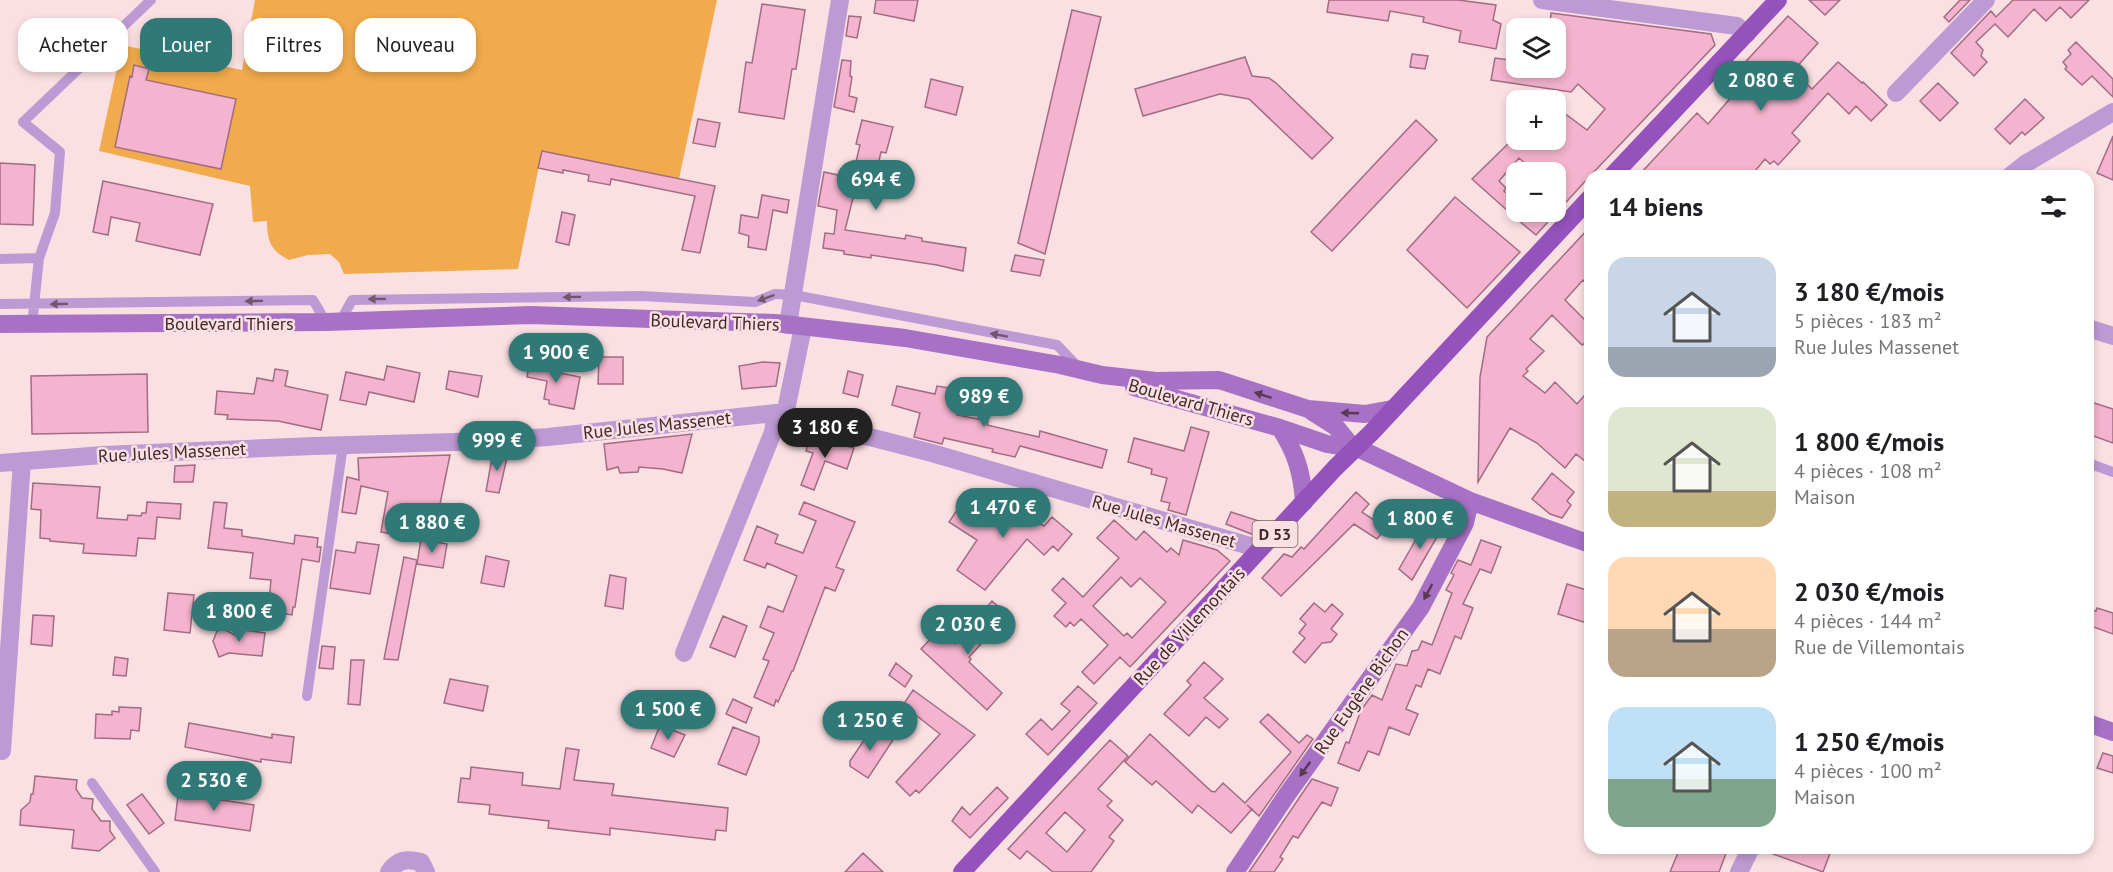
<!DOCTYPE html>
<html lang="fr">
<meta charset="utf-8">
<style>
body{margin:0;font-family:"PT Sans",sans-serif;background:#f6f6f6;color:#202124;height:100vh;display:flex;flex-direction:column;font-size:22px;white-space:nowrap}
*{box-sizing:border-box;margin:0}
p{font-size:20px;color:#757577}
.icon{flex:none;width:33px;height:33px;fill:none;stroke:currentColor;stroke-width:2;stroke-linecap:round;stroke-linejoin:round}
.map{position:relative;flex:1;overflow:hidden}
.panel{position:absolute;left:1584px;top:170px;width:510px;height:684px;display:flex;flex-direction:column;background:#fff;border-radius:18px;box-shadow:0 3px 9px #0003}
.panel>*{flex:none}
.guide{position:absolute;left:18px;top:18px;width:570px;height:54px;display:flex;gap:12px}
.controls{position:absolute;left:1506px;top:18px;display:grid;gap:12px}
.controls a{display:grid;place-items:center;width:60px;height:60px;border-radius:12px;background:#fff;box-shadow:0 3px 9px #0003;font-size:30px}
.price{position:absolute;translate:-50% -51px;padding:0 14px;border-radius:21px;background:#307976;color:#fff;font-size:20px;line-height:39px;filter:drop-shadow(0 2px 3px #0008)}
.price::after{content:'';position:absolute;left:50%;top:36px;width:18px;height:14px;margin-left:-9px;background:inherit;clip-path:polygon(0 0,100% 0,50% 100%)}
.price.selected{background:#222;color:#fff}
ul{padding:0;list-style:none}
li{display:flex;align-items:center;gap:18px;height:150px;padding:0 24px}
li span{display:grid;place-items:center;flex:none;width:168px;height:120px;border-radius:18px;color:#555}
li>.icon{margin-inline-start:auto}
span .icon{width:72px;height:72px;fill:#fffc;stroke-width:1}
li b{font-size:26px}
h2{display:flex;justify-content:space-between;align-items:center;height:72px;padding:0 24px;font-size:26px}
.tag{padding:0 21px;border-radius:18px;background:#fff;box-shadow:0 3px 9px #0003;font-size:21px;line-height:54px}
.tag.selected{background:#307976;color:#fff}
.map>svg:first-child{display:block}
</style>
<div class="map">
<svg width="2113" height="872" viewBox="0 0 2113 872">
<rect width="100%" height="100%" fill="#fbe0e3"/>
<!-- green -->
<path fill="#f1ab4c" d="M255,0H717L679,179L542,151L518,269L344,274L339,262L330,254L308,255L289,260C271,251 267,241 267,221L253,222L250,186L99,151L122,45L242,70Z"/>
<!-- building -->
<path fill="#f4b3ce" stroke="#a26c83" stroke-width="1.5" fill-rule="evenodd" d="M876,0H918L914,21L874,13Z
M1329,0H1458L1496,5L1493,20L1501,24L1496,49L1459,42L1461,31L1423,22L1424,17L1390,11L1388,21L1327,12Z
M1809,0H1840L1825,15Z
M1960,0H1970L1949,22L1944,17Z
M2013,0H2089L2071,18L2060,7L2046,21L2034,9L2008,37L1995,24L1976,42L1983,50L1981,56L1987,62L1974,76L1951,53L1991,11L1996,17Z
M762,4L805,10L796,69H792L784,119L739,112L746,62L752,63Z
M1072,10L1101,17L1045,254L1018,243Z
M1551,13L1711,34L1715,45L1590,176L1536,235L1518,220L1526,212H1556V172H1535L1519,158L1499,181L1506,188L1504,191L1516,202V212H1525L1518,220L1472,179L1512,140H1556V107L1587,130L1605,109L1578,84L1571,92L1491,80L1495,58L1516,61V68H1556V27H1550Z
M849,16L861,17L857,38L846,36Z
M1788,16L1818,43L1793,71L1812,89L1838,62L1862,83L1863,82L1887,105L1871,121L1856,106L1849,114L1828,93L1792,133L1800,141L1778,165L1774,161L1770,164L1765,159L1751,176H1638L1697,113L1708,124L1734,94L1724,85Z
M2076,42L2113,79V97L2092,76L2082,85L2065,69L2067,67L2063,62L2071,54L2068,50Z
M1412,54L1428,56L1425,69L1410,67Z
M1245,57L1252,76L1269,78L1276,83L1333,138L1312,159L1249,99L1220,94L1143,116L1135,89Z
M842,60L851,61L850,76L852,77L849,96L857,98L854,112L834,107Z
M134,65L149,69L146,80L236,99L221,169L115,147L130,76L132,77Z
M931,79L963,87L956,115L925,107Z
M1938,83L1958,103L1940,121L1920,101Z
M2025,99L2044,118L2025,135L2022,132L2010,144L1995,129Z
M698,119L720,123L715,147L693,143Z
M862,120L893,127L886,153L881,152L872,190L856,186L845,230L905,239L906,235L922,238V241L966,248L963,271L937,265L871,255V258L844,254V251L823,248L825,233L834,234L837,210L818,206L824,172L852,178L860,145L856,144Z
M1416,120L1437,140L1332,251L1311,232Z
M2113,136V180L2097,173Z
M542,151L715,186L700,253L682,250L695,196L611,179L610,185L588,181L589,175L563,170V173L538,168Z
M0,163L35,165L33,225L0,224Z
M103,181L213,204L200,255L136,241L140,223L111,217L108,235L93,232Z
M762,195L789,200L787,213L773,210L766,250L748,247L749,236L739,233L741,215L758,218Z
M1455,197L1520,252L1467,308L1407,250Z
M562,212L575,215L569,245L556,242Z
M1590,227V287L1583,280L1565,300L1590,325V340L1582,345L1552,315L1530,339L1544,351L1526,369L1528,371L1523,376L1545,393L1555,382L1577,404L1590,389V465L1576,454L1565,468L1537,443L1510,428L1478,482L1480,377L1487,337Z
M1015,255L1044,260L1040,276L1011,271Z
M599,357H623V384H598Z
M530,360L557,366L555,372L580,377L574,409L549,404V400L544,399L547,381L527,377Z
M763,362L780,363L776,386L742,389L739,366Z
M387,366L420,373L414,402L369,392L366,405L340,400L346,372L384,380Z
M275,369L288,371L285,386L328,395L321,430L278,421L227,419L228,415L215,414L217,391L254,394L257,378L273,381Z
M449,371L482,376L478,397L446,389Z
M848,371L863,375L858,397L843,393Z
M147,374L148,432L32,434L31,376Z
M897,386L935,394L937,386L963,390L957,415L988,421L987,425L1039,437L1040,431L1107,450L1102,468L1020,446L1015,457L992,452L993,449L944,438L942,444L914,437L920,413L892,405Z
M2088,401L2113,409V443L2088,434Z
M1191,427L1209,432L1186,515L1168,510L1170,503L1161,501L1167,478L1151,474L1152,469L1128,462L1134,438L1184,451Z
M692,434L682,473L663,469L639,467L638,472L620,473L618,467L607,470L604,444Z
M810,437L854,448L847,469L825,461L814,490L801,485L813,453L806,451Z
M493,453H508L499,493L486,491Z
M450,455L438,514L427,512L423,531L397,527L396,535L381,532L388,492L361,486L356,514L342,512L347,477L359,480L358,458Z
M195,465L193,482H174L175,466Z
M1552,473L1574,492L1567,501L1571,505L1562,518L1550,514L1532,499Z
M33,483L100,487L97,518L127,520L128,515L141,516L142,513H146L147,502L181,504L180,519L157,517L155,539L138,538L136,556L83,553L84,544L50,541V539L40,538L41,510L31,509Z
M1356,492L1369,504L1362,512L1386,528L1377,539L1354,524L1281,596L1262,578L1284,554L1292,557L1301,547L1304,549Z
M998,496L1044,526L1052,517L1072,534L1058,551L1053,546L1044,555L1027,539L985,590L957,570L977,540L949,522L961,504L983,519Z
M214,502L227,503L224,528L242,530V536L294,544L295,535L318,538L317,547H321L319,562L302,559L295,607H293L292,615L268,611L271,580L250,578L253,553L208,548Z
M804,502L855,522L836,567L844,570L835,591L825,587L793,671H792L778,702L776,700L774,706L754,697L769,661L763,659L774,633L760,627L768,606L783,612L797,576L767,563L765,568L744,560L757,526L778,535L775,543L803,553L816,521L799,514Z
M1231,512L1265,523L1254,535L1226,524Z
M1114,520L1136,540L1144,531L1167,552L1171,548L1179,555L1183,540L1217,550L1230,561L1130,667L1120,657L1094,684L1082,672L1108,645L1081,619L1074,626L1070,622L1066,627L1054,616L1066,603L1052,590L1063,578L1083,597L1119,558L1097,538ZM1121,577L1131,587L1140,578L1166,602L1132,638L1127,633L1124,636L1093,606Z
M1426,522L1441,530L1412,580L1399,569Z
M421,539L447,544L443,568L417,564Z
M1481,540L1501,547L1491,573L1480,569L1463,604L1473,608L1461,639L1455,636L1440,674L1428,669L1421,687L1416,685L1406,709L1418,714L1409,735L1389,727L1379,755L1368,751L1359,771L1338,763L1346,742L1349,743L1361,710L1372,695L1382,700L1396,664L1407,666L1412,651L1418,650L1422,641L1432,645L1452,593L1446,590L1454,575L1451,573L1458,560L1471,565Z
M357,542L379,545L370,594L330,588L336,550L355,553Z
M486,556L509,561L504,587L481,583Z
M404,557L417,560L398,660L384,659Z
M610,575L626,578L623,609L605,606Z
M1567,584L1590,591V624L1558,614Z
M168,593L194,595L190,633L164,630Z
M992,601L1008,615L969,657L971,659L969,662L1002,693L987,710L921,649L936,633L945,641L948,638L955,644Z
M1314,603L1325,612L1332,604L1343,614L1331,629L1337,634L1331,642L1322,643L1305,663L1293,652L1305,638L1299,633L1306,624L1300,619Z
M2097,608L2113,613V634L2088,625V609L2096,611Z
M33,615L54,616L52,646L31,644Z
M723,616L747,626L735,657L710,647Z
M223,629L237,636L238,629L265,633L262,656L229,653L219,657L213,641L217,631Z
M322,646L335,647L333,669L319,668Z
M115,657L128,659L126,676L113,675Z
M351,660H364L360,705L348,704Z
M1204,662L1223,679L1204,698L1228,719L1219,728L1206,717L1189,736L1164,714L1191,685L1187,681Z
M896,663L912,676L905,687L889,675Z
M450,679L488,686L483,711L444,703Z
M1078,686L1097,703L1048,755L1026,734L1041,719L1052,730L1070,711L1061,704Z
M913,690L975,735L919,793L916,790L910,796L896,782L940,734L903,705Z
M733,699L752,708L746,723L726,714Z
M119,707L141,708L139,731L131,730L130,739L95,738L96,714L112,715V711L119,712Z
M1268,714L1299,743L1307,735L1313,739L1259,816L1247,805L1252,809L1231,833L1198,805L1192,813L1156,781L1152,785L1125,762L1150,734L1211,791L1215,792L1223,783L1245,803L1291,752L1260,722Z
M189,723L272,738V734L294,737L291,763L261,759V762L185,747Z
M660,725L685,735L674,757L651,748Z
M733,727L759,737V742L746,775L718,764Z
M873,727L893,740L868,778L850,766V761Z
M1110,740L1128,756L1098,789L1112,801L1107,806L1123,820L1109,837L1114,841L1091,872H1053L1027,851L1020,859L1008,849ZM1065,812L1085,830L1067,852L1046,833Z
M566,748L579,750L574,780L614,784L612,795L728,808L726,831L716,830L715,840L610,828V835L574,831L548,828L549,821L489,814L490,805L458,802L461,778L470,779L471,767L523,773L522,785L560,789Z
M2103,753L2113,756V773L2097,768Z
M35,776L77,780L76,789L82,798L93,799L92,809L101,821H110V831L115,838L99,851L72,848L74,830L20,825L21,810L30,802L31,794H33Z
M1312,779L1338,788L1331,806L1322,802L1298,838L1293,836L1280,857L1283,859L1274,872H1249Z
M997,787L1008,798L970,838L952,821L962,807L970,815Z
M142,794L164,823L149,834L127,805Z
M189,795L254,805L250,831L175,820L178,796Z
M1680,848H1728L1719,872H1670Z
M1762,848H1832L1823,872L1762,850Z
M863,853L883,872H845Z"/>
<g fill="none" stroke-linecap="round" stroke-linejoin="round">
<!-- lane -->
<path stroke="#bd9ad3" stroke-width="10" d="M0,259L39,258
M0,304L313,300L326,322
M340,322L352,300L641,296L755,302L775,294L794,295L1057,345L1079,368
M32,325L39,258L55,213L60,152L23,122L151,0
M2088,463L2113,472
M307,696L343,445
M92,783L155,872"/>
<!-- street -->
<path stroke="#bd9ad3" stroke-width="18" d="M1542,0L1737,26L1747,34
M1896,93L1986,0
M2010,176L2025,164L2113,112
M788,325L840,0
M2088,328L2113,336
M785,415L803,327
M0,463L103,455L314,446L490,441L548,437L776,413L932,453L1260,549
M684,653L773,432L776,413
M2,751L22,461
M389,872C397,860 406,858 421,862L426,872
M1739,872L1751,848"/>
<!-- secondary -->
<path stroke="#a771c6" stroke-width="18" d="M0,324L326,322L531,315L775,323L905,338L1060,365L1102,375L1156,381L1219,380L1308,409L1365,414L1392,409
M1134,387L1280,428L1327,444L1362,450L1470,501L1590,544
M1311,411L1336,427L1354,449
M1280,428C1296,453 1302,472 1304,502
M2088,723L2113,732
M1235,872L1286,796L1421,607L1465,523L1470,501"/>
<!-- primary -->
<path stroke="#9652bc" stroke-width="18" d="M1612,176L1778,0
M962,872L1335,468L1372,432L1590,198"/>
</g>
<!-- one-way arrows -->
<defs><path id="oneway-solid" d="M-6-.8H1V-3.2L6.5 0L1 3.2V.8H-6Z" transform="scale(1.5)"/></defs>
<g fill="#72566e">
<use href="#oneway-solid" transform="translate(572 297) rotate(179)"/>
<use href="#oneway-solid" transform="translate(766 298) rotate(160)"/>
<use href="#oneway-solid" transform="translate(377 299) rotate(179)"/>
<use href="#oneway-solid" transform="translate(254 301) rotate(179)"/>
<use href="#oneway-solid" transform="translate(59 304) rotate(179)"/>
<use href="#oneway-solid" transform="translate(999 335) rotate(-170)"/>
</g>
<g fill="#5a3a52">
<use href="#oneway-solid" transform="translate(1263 395) rotate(-162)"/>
<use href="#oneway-solid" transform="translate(1350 413) rotate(-178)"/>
<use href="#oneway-solid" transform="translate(1428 592) rotate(118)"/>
<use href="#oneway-solid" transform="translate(1305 769) rotate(126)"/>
</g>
<g text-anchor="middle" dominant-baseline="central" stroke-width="5" stroke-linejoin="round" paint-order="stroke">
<!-- shield labels -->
<rect fill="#fbe0e3" stroke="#785f62" stroke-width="1.5" x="1252.5" y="521" width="45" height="26" rx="4.5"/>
<g font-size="16" font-weight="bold" fill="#40282b">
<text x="1275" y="534">D 53</text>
</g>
<!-- street labels -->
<g font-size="18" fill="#40282b" stroke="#fbe0e3">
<text transform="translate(715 322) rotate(2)">Boulevard Thiers</text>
<text x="229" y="323">Boulevard Thiers</text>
<text transform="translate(1191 402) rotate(16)">Boulevard Thiers</text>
<text transform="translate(657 425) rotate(-6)">Rue Jules Massenet</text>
<text transform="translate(172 452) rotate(-3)">Rue Jules Massenet</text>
<text transform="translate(1164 521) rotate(16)">Rue Jules Massenet</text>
<text transform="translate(1189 626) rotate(-47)">Rue de Villemontais</text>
<text transform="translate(1361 691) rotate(-55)">Rue Eugène Bichon</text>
</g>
</g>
</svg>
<div class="controls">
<a><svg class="icon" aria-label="layers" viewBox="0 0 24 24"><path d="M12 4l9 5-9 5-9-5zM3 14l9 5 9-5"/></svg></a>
<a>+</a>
<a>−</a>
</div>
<b class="price" style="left:1761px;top:112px">2 080 €</b>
<b class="price" style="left:876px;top:211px">694 €</b>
<b class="price" style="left:556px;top:384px">1 900 €</b>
<b class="price" style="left:984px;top:428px">989 €</b>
<b class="price selected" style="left:825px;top:459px">3 180 €</b>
<b class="price" style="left:497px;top:472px">999 €</b>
<b class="price" style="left:1003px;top:539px">1 470 €</b>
<b class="price" style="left:1420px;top:550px">1 800 €</b>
<b class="price" style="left:432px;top:554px">1 880 €</b>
<b class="price" style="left:239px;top:643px">1 800 €</b>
<b class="price" style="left:968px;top:656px">2 030 €</b>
<b class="price" style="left:668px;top:741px">1 500 €</b>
<b class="price" style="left:870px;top:752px">1 250 €</b>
<b class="price" style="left:214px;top:812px">2 530 €</b>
<div class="guide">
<a class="tag">Acheter</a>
<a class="tag selected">Louer</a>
<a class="tag">Filtres</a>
<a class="tag">Nouveau</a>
</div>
<section class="panel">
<h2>14 biens<svg class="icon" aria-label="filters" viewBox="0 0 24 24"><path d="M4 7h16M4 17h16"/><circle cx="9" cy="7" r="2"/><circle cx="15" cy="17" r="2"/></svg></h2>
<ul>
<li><span style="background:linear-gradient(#c9d6e8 75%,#9aa5b1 0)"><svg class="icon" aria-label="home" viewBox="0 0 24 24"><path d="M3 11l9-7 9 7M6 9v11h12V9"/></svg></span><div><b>3 180 €/mois</b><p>5 pièces · 183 m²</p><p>Rue Jules Massenet</p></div></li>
<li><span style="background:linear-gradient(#dfe7d0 70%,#c2b280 0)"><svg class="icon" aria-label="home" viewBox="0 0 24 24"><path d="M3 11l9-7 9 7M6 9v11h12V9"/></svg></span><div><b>1 800 €/mois</b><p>4 pièces · 108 m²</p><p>Maison</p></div></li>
<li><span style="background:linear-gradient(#ffd9b3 60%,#b9a48a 0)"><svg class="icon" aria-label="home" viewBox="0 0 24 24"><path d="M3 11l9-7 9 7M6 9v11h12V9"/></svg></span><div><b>2 030 €/mois</b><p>4 pièces · 144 m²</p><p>Rue de Villemontais</p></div></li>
<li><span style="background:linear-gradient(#bfe0f5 60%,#7fa58c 0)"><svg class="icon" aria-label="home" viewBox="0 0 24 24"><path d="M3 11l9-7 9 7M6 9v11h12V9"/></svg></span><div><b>1 250 €/mois</b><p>4 pièces · 100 m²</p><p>Maison</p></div></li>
</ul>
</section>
</div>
